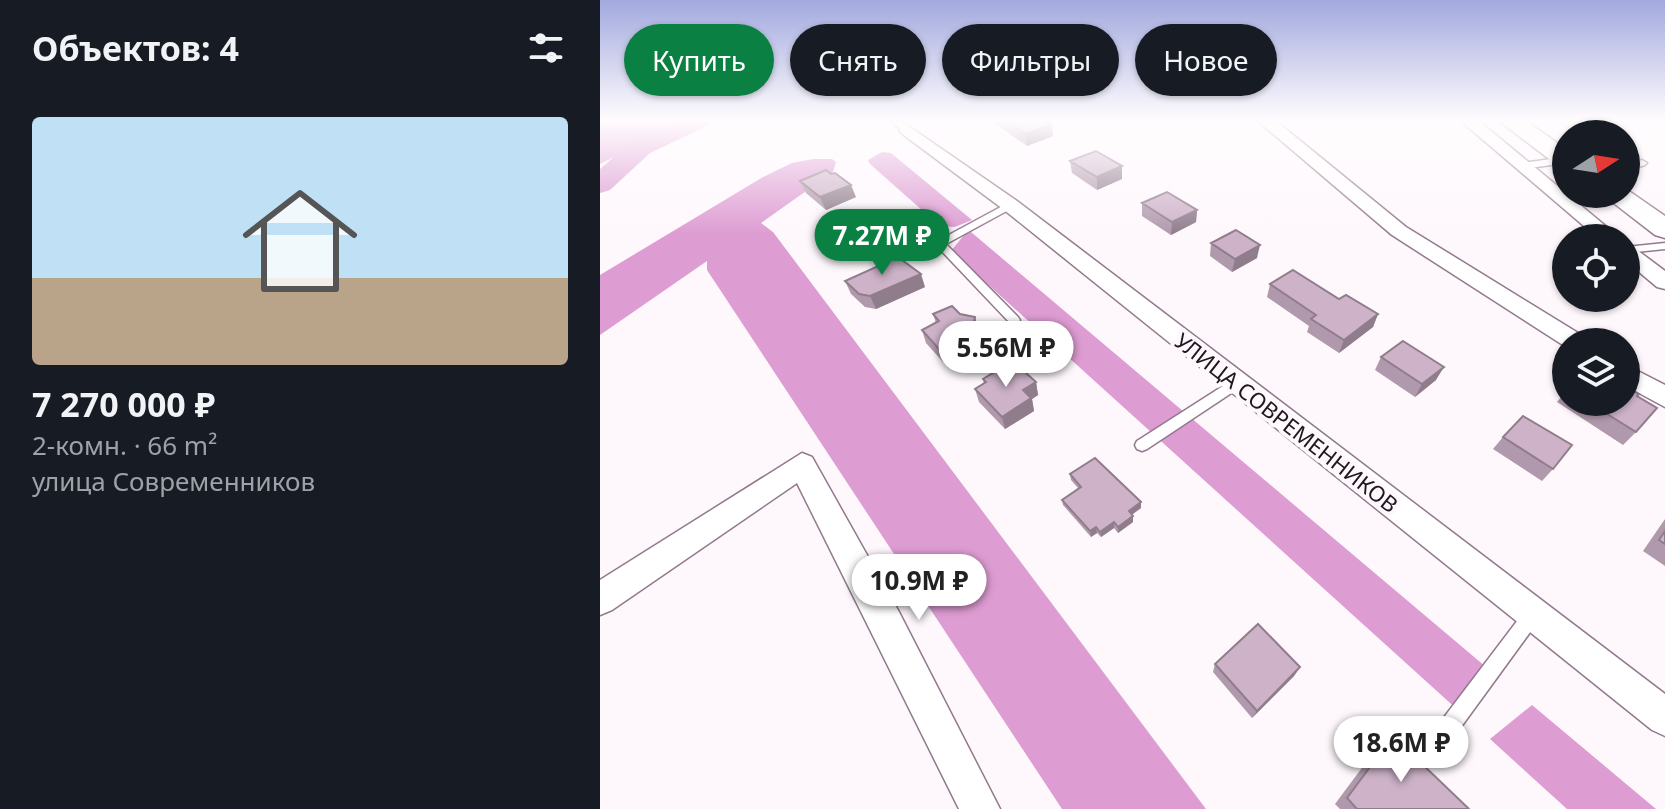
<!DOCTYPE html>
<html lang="ru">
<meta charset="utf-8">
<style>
body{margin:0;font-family:"Noto Sans",sans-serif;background:#20242c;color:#f1f3f6;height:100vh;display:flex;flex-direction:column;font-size:30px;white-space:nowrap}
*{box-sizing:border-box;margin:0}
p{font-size:26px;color:#9ea1a6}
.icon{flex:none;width:44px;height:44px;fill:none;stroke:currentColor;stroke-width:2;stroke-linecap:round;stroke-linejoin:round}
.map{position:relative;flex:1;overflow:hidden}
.drawer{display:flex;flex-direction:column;background:#171b24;width:600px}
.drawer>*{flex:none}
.top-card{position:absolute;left:24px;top:24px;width:760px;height:72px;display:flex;gap:16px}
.needle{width:52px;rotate:78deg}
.controls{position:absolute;left:952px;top:120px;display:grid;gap:16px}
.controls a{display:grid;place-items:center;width:88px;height:88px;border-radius:50%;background:#171b24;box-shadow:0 2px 6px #0004;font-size:40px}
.price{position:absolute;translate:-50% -68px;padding:0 18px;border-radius:28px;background:#fff;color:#222;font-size:26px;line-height:52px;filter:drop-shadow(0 2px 4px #0008)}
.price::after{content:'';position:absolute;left:50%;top:48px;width:24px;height:18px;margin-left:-12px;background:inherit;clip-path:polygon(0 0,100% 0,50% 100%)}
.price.on{background:#0b8043;color:#fff}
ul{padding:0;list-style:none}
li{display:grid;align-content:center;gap:16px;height:424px;padding:0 32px}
li span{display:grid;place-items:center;height:248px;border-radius:8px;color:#555}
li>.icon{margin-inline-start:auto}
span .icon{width:144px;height:144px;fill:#fffc;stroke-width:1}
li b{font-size:34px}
h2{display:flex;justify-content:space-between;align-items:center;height:96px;padding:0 32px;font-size:34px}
.tag{padding:0 28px;border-radius:36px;background:#171b24;box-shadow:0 2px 6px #0004;font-size:28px;line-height:72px}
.tag.on{background:#0b8043;color:#fff}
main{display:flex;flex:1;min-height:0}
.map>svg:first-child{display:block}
</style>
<main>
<section class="drawer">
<h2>Объектов: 4<svg class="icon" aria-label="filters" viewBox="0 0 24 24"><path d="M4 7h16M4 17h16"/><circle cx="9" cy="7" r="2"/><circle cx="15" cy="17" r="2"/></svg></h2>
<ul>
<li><span style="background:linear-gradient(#bfe0f5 65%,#b9a48a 0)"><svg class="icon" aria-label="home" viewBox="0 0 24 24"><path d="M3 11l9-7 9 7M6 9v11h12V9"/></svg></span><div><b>7 270 000 ₽</b><p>2-комн. · 66 m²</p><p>улица Современников</p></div></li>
</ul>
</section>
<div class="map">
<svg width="1065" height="809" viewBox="0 0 1065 809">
<rect width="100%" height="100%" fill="#fef8fd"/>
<!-- forest -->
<path fill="#dd9cd2" d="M0,121H87L0,164Z
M282,152L291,153L372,220L355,227L340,226L270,164L268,160Z
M213,159H232L236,162L233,172L161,223L173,232L606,809H462L107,270V261L0,335V275L163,177L192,163Z
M371,232L899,678L860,712L351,251L364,235Z
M932,705L1056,809H967L890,739Z"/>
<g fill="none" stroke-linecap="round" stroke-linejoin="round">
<!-- river -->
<path fill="#da99cf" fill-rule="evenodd" d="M76,121H110L107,126L50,153L10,190L0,193V169L32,141Z"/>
<!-- lane casing -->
<g stroke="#93798e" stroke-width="3">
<path id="lane" d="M291,121H301L311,130L304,132Z
M966,157V163L922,169L917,166L922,163Z
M1042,160L1047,163L1045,165L1026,171V165Z
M410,202L414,203V207L346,244L418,317L420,320L418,323H410L334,243Z
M1065,243V249L1026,253V247Z
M637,377L642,378L644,382L642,386L547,449L542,451L537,449L535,445L537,441Z
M933,605L939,608L942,614L939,620L853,738L846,741L839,738L836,731L839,724L927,608Z"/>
</g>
<!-- street casing -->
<g stroke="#93798e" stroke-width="3">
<path id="street" d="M658,121H676L806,227L983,336L987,342H966V347L792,235Z
M861,121H879L1020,238H998Z
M307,125L417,201L1065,694V736L1052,730L403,209L301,133L299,130Z
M1026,245L1033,247L1065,271V289L1057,287L1026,261Z
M1026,365L1065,385V407L1026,386Z
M202,453L212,457L299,612L400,809H359L197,483L12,610L0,615V580Z"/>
</g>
<!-- secondary casing -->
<g stroke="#93798e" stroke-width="3">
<path id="secondary" d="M899,121H926L966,149V167L957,165Z
M1026,189L1065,216V238L1055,235L1002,194H1026Z"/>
</g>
<!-- lane -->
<use href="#lane" fill="#fff" fill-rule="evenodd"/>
<!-- street -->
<use href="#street" fill="#fff" fill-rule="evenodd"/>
<!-- secondary -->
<use href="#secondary" fill="#fff" fill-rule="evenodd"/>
</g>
<!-- wall -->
<path fill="#b099ac" d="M391,121H447L453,136L427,146Z
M470,161L522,166V179L497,190L472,173Z
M200,181L256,197L226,210L206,193Z
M542,203L597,210L596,222L571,235L542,216Z
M611,243L657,258L632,272L610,256Z
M245,281L325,287L276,309L265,307L251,294Z
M670,284L739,299L778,314L773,327L739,353L707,332L709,326L667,297Z
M333,314H360L375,317L378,330L375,345L343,362L326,343L322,330L336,323Z
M781,357L836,380L815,397L775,370Z
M383,379L436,382L438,395L432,399L434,411L405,429L379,402L375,389L384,384Z
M966,391V402H1026L1037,396L1036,432L1023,445L957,402Z
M903,437L953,469L942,481L893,449Z
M470,474L541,508L532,514L533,522L518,533L514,528L501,537L497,533L491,537L463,505L462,500L478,488L471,480Z
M1065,519V566L1043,551Z
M615,664L700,667L694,676L652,718L613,672Z
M793,736L869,809H740L735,804L779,745Z"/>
<!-- shaded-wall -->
<path fill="#907d8c" d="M452,124L453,136L427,146L426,134Z
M522,166V179L497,190V177Z
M251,185L256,197L226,210L220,197Z
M597,210L596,222L571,235L572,222Z
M660,245L657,258L632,272L635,259Z
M321,274L325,287L276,309L270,296Z
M778,314L773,327L739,353L744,340Z
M375,317L378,330L375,345L343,362L339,349Z
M844,367L836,380L815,397L822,384Z
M436,382L438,395L432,399L434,411L405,429L402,417L423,390Z
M541,502V508L529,517V511Z
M533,516V522L518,533V527Z
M514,522V528L501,537L500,532Z
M496,527L497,533L491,537L490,531Z
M700,667L694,676L652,718L657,711Z"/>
<!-- building -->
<path fill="#cdb2c8" stroke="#907d8c" stroke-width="2" d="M407,121H447L452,124L426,134Z
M496,151L522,166L497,177L470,161Z
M226,170L231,174L235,173L251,185L220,197L200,181Z
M567,192L597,210L572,222L542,203Z
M636,230L660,245L635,259L611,243Z
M285,260H302L321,274L270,296L259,294L245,281L283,264Z
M693,270L739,299L746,295L778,314L744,340L711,319L716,315L670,284Z
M352,306L360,314L375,317L371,332L339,349L322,330L339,321L333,314Z
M803,341L844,367L822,384L781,357Z
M413,361L436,382L423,390L431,398L402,417L375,389L386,382L383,379Z
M1026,387L1039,394L1037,396L1057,408L1036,432L988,402H1026Z
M923,416L972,445L953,469L903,437Z
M495,458L541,502L529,511L533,516L518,527L514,522L500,532L496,527L490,531L462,500L481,487L470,474Z
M1065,531V544L1059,540Z
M658,624L700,667L657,711L615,664Z
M793,736L869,809H757L747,798Z"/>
<!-- sky -->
<linearGradient id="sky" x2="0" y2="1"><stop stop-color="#a2a9de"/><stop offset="0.51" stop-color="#fffcfe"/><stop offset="1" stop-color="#fffcfe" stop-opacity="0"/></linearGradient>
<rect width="1065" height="235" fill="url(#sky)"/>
<g text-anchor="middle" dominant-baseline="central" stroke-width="8" stroke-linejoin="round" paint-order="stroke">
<!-- street labels -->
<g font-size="22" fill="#1f161e" stroke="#fef8fd">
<text transform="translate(687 422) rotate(38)">УЛИЦА СОВРЕМЕННИКОВ</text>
</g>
</g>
</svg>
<div class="controls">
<a><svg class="needle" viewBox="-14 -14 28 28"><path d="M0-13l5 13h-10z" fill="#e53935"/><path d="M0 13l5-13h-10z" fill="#9ea1a6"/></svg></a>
<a><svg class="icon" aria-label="locate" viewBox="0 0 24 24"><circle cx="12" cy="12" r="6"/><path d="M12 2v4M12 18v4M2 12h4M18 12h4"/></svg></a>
<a><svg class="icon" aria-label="layers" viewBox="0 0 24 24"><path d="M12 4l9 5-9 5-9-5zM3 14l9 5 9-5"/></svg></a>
</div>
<b class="price on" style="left:282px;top:277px">7.27M ₽</b>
<b class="price" style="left:406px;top:389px">5.56M ₽</b>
<b class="price" style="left:319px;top:622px">10.9M ₽</b>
<b class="price" style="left:801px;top:784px">18.6M ₽</b>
<div class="top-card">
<a class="tag on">Купить</a>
<a class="tag">Снять</a>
<a class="tag">Фильтры</a>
<a class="tag">Новое</a>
</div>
</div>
</main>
